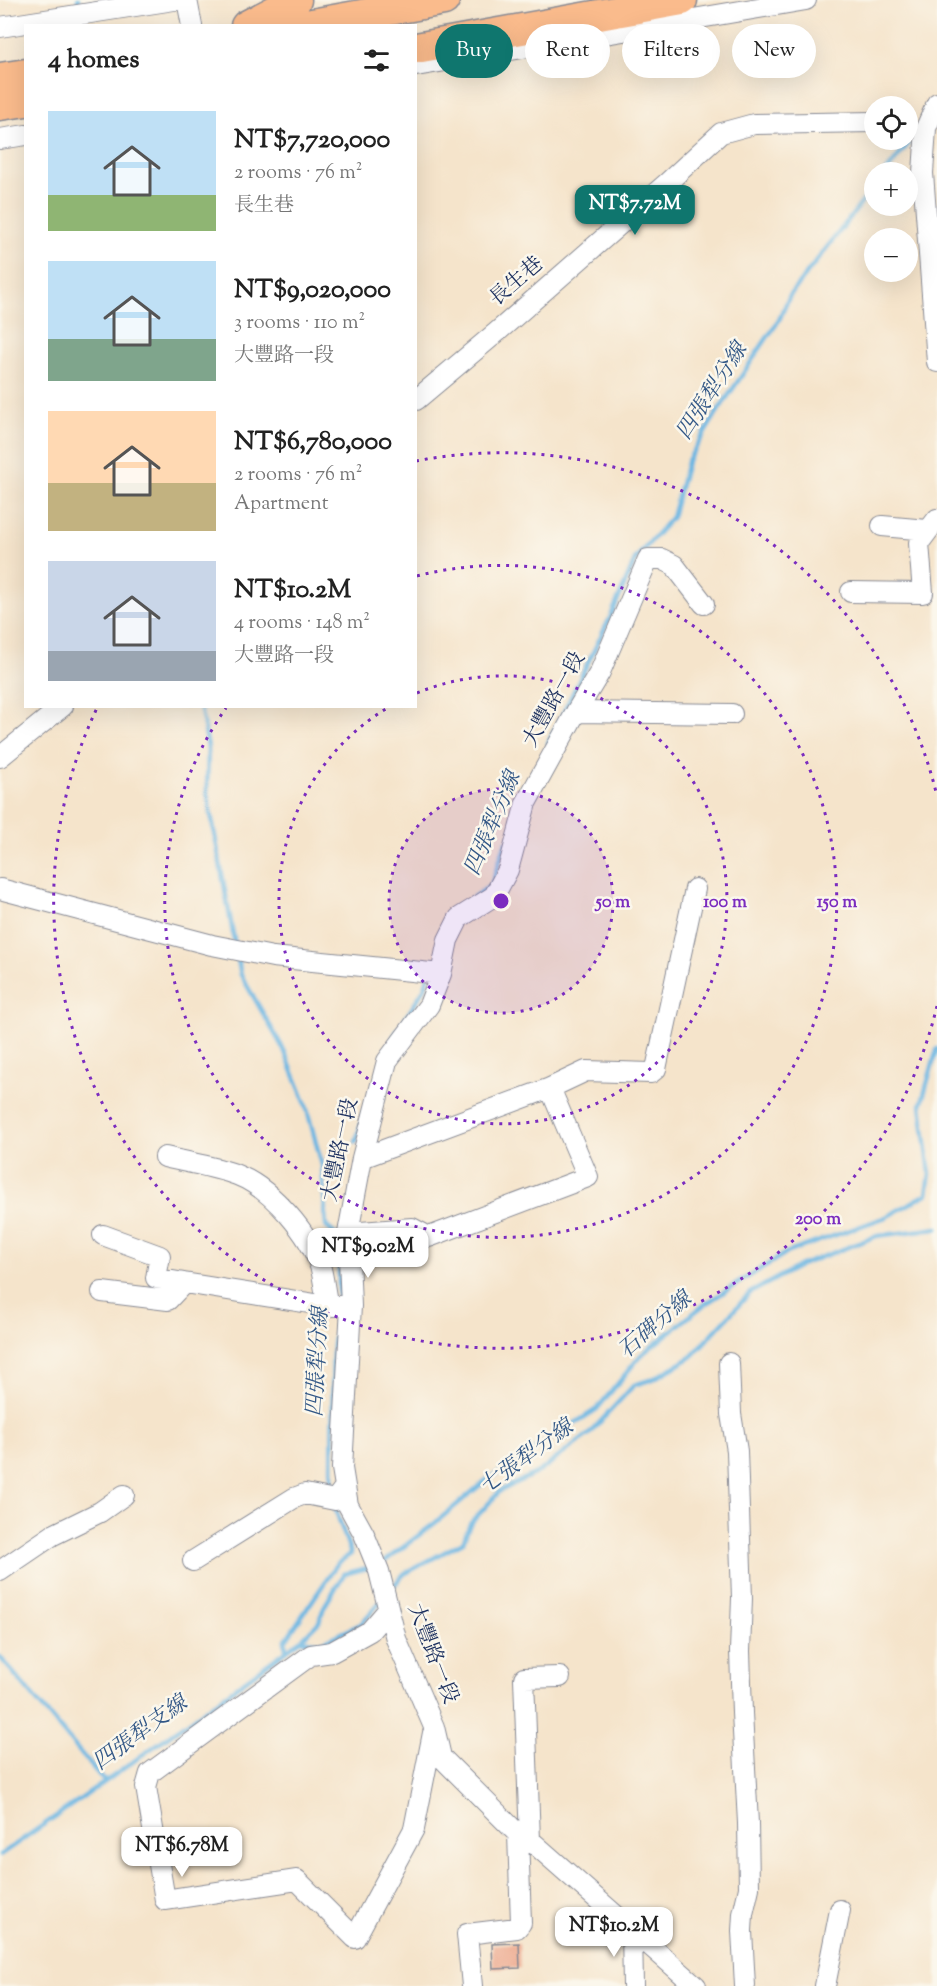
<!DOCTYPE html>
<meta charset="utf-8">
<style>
body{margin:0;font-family:"Sorts Mill Goudy","Noto Serif TC",serif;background:#f2f2f2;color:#222;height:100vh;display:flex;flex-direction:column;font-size:22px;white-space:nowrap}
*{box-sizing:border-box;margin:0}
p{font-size:20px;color:#767676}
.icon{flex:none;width:33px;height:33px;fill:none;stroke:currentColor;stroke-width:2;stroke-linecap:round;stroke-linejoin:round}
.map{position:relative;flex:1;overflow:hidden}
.details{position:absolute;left:24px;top:24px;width:393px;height:684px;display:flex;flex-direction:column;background:#fff;border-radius:0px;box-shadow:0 6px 24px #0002}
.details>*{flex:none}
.banner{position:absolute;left:435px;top:24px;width:411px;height:54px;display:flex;gap:12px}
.buttons{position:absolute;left:864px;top:96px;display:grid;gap:12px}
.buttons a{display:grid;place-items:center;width:54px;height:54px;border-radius:50%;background:#fff;box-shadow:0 6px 24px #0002;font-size:30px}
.price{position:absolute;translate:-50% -51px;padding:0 14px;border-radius:12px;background:#fff;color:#222;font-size:20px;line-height:39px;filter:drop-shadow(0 2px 3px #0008)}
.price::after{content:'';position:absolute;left:50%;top:36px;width:18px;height:14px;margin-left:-9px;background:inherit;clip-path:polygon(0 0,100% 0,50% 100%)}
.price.selected{background:#0f766e;color:#fff}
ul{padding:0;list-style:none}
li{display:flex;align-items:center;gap:18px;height:150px;padding:0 24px}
li span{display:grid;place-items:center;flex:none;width:168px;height:120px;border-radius:0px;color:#555}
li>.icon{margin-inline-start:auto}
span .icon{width:72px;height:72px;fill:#fffc;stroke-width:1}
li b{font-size:26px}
h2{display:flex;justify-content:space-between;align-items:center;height:72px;padding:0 24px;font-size:26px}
.chip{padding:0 21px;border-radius:27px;background:#fff;box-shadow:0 6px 24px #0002;font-size:21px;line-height:54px}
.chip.selected{background:#0f766e;color:#fff}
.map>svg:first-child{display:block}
</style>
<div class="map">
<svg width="937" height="1986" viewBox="0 0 937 1986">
<rect width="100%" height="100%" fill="#fbf7ec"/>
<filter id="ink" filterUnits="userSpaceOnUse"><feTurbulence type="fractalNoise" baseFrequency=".0167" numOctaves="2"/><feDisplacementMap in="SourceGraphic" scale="12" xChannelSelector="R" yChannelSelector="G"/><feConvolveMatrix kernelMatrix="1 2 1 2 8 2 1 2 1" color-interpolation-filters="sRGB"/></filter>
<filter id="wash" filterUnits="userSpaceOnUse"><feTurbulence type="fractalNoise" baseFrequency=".008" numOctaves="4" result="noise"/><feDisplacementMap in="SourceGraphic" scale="24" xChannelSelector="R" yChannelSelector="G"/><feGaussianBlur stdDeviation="1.35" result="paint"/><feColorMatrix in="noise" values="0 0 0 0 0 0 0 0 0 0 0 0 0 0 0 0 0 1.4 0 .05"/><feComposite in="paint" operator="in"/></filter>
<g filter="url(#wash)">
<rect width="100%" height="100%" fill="#f5e4cb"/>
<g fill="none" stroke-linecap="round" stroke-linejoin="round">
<!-- stream -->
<path stroke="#69b5e2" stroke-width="4.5" d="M78,0L80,11
M886,172L908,144
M200,706L208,747L207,792L235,945
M548,743L611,616L636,558L672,517L687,462L718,411L779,320L790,295L874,187
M474,897L491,886L506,842
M237,956L241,975L284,1050L305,1102L322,1165L326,1226L339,1238
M393,1038L424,989L428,978
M356,1142L364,1112
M339,1302V1251
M332,1491L333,1346L338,1311
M381,1564L435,1523L485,1481L597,1409L641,1355L705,1304L786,1253L886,1217L927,1194L930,1174L921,1105L937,1049
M389,1591L404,1574L463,1542L470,1524L500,1491L540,1471L589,1434L634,1385L653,1379L690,1358L750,1293L801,1265L877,1236L937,1228
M301,1640L321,1643L361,1624L380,1602
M286,1650L285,1641L338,1563L351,1554L334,1505
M0,1657L105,1782
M0,1855L105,1782L301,1640L319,1622L324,1607L344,1574L371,1567"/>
</g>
<g id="blocks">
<!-- building -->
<path fill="#eca488" d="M519,1943L520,1968L493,1969L492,1944Z"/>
</g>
</g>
<g filter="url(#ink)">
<use href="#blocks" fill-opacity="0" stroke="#888a94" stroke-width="1.5"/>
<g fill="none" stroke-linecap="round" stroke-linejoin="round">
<!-- minor casing -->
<g stroke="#888a94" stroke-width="22">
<path id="minor" d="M187,0L192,26
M0,27L174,0
M416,66L806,0
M937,103L926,128L923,173L937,362
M0,139L26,135
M416,400L497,332L667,183L721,133L754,124L874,122
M882,526L927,530
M851,592L923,593L919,543L937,519
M576,712L732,714
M0,757L63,706
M0,889L212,945L273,957L441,974
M165,1157C188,1163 214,1166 237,1175C271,1188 311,1235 321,1269C324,1281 325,1294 328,1306
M362,1158L550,1088L586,1071L651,1073L656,1069L695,889
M348,1233L412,1228L429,1237L588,1177L550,1088
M103,1235L160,1256L156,1278L184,1283
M102,1292L168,1300L184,1283L328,1306H351
M729,1363L731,1414L737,1451L742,1598L740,1651L742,1713L748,1823L749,1888L743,1914L742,1931L745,1986
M193,1561L294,1498L305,1494L335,1500L344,1488
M0,1571L53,1535L100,1512L124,1495
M388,1610L370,1631L332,1652L311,1655L150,1773L146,1787L165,1900L297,1880L355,1938L414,1829L433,1733
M530,1840L524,1678L560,1677
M632,1930L633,1986
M472,1986L467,1934L517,1928L521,1923L518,1834
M696,1986L530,1840L518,1834L441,1757L434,1727L396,1639L379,1571L364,1534L348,1505L342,1468L351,1306L348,1233L362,1158L387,1061L429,1005L441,974L448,940L459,918L494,896L508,870L526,803L576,712L600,672L648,559H662L674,565L704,604
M825,1986L840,1910"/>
</g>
<!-- highway casing -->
<g stroke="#888a94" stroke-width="33">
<path id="highway" d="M246,26L296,0
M301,26L444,0
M416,48L682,0
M0,78L26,74
M0,105L26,101"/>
</g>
<!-- minor -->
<use href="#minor" stroke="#fff" stroke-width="20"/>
<!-- highway -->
<use href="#highway" stroke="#fabb8c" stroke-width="30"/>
</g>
</g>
<!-- distance rings -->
<circle cx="501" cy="901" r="112" fill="#7b2cbf" fill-opacity=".12"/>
<g fill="none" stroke="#7b2cbf" stroke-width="3" stroke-dasharray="3 6">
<circle cx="501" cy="901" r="112"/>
<path d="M417 693A224 224 0 1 1 389 707"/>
<path d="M417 576A336 336 0 1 1 226 708"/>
<path d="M937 1006A448 448 0 1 1 97 708M416 461A448 448 0 0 1 937 796"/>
</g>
<g text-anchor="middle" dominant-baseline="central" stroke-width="5" stroke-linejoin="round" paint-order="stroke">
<!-- street labels -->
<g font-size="21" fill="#1b2f5e" stroke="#fbf7ec">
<text transform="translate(517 282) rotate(-41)">長生巷</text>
<text transform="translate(555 700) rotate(-61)">大豐路一段</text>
<text transform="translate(341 1150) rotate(-78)">大豐路一段</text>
<text transform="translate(432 1654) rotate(69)">大豐路一段</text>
</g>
<!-- water labels -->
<g font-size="22" font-style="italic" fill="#325786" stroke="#fbf7ec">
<text transform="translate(713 392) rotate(-57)">四張犁分線</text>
<text transform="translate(494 824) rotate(-67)">四張犁分線</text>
<text transform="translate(656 1326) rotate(-41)">石碑分線</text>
<text transform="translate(319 1362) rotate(-87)">四張犁分線</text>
<text transform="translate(527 1458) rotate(-36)">七張犁分線</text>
<text transform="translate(141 1734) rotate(-36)">四張犁支線</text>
</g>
</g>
<circle cx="501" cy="901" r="9" fill="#7b2cbf" stroke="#fbf7ec" stroke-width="3"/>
<g font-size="18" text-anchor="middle" font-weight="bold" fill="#7b2cbf" stroke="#fbf7ec" stroke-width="5" stroke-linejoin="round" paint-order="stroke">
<text x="613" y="907">50 m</text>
<text x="725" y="907">100 m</text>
<text x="837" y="907">150 m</text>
<text x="818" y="1224">200 m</text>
</g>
</svg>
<div class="buttons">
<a><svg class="icon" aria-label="locate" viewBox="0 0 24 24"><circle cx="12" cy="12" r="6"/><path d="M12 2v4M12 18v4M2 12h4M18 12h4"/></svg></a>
<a>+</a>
<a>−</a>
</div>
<b class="price selected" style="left:635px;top:236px">NT$7.72M</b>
<b class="price" style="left:368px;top:1279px">NT$9.02M</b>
<b class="price" style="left:182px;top:1878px">NT$6.78M</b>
<b class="price" style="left:614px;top:1958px">NT$10.2M</b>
<div class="banner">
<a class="chip selected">Buy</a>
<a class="chip">Rent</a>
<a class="chip">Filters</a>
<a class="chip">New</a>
</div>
<section class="details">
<h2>4 homes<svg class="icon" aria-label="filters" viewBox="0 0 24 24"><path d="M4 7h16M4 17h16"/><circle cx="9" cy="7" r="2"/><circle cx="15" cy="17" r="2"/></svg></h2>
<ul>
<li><span style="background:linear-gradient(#bfe0f5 70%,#8fb573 0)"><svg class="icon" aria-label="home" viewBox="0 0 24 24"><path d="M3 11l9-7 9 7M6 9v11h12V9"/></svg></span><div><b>NT$7,720,000</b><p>2 rooms · 76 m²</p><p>長生巷</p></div></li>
<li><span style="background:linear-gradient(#bfe0f5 65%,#7fa58c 0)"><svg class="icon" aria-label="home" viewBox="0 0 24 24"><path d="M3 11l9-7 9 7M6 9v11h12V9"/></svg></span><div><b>NT$9,020,000</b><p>3 rooms · 110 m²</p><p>大豐路一段</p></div></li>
<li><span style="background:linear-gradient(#ffd9b3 60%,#c2b280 0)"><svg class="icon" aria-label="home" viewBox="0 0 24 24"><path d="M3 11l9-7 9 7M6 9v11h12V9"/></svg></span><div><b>NT$6,780,000</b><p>2 rooms · 76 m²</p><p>Apartment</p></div></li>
<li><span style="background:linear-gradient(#c9d6e8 75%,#9aa5b1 0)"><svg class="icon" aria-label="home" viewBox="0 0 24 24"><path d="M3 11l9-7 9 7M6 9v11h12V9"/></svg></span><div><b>NT$10.2M</b><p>4 rooms · 148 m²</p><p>大豐路一段</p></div></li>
</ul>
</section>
</div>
